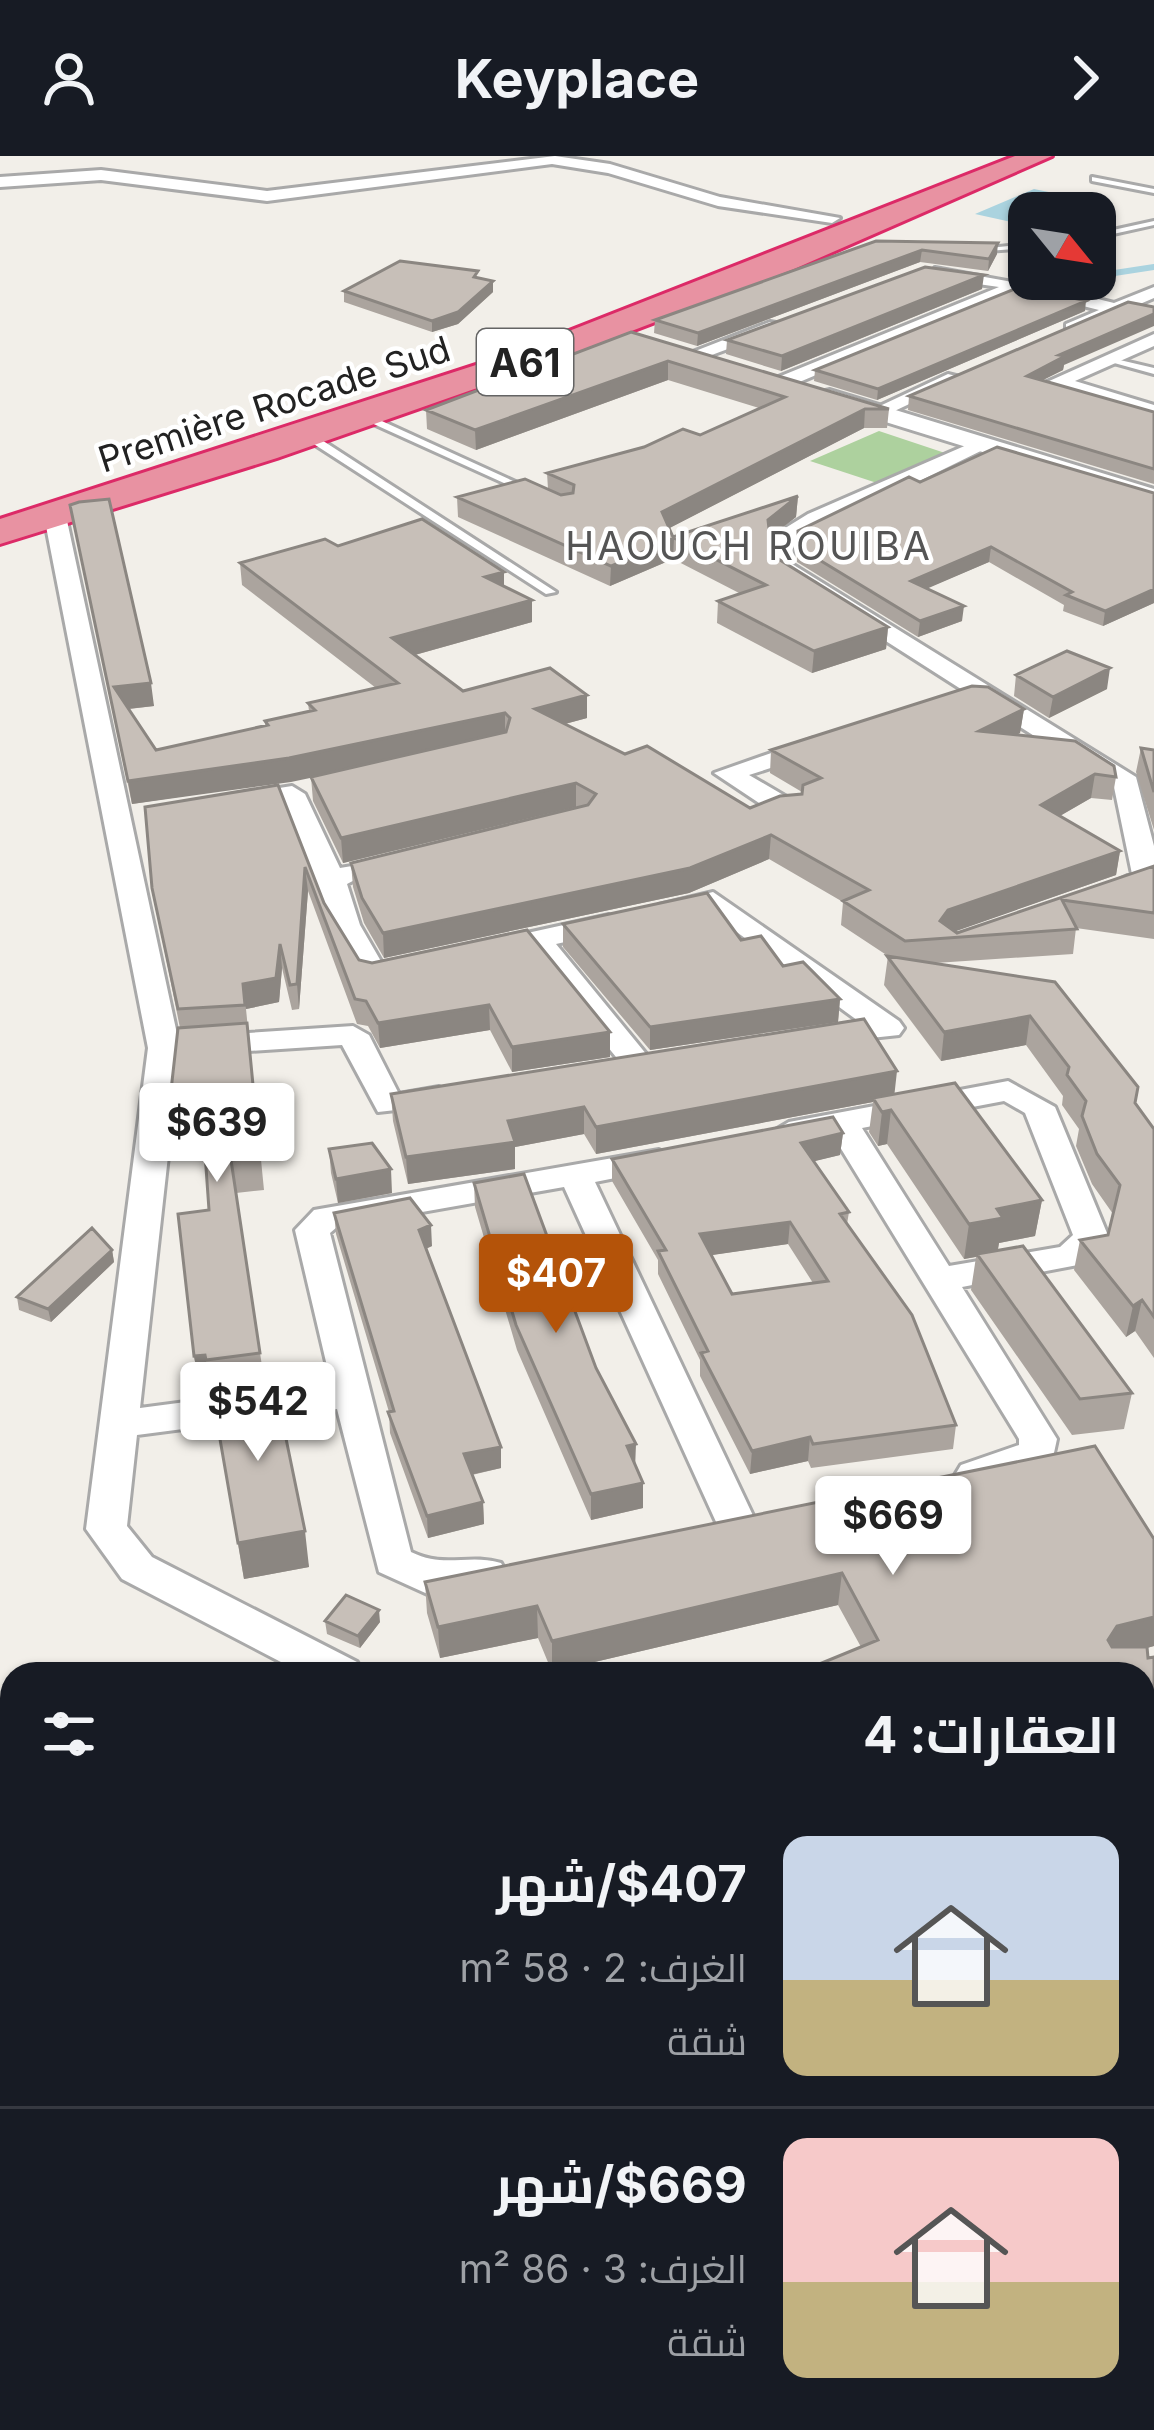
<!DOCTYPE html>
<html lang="ar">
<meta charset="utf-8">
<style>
body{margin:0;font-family:Inter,Cairo,sans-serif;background:#242831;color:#f1f3f6;direction:rtl;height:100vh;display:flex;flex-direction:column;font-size:45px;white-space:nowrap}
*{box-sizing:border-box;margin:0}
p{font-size:39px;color:#9ea1a6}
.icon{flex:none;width:66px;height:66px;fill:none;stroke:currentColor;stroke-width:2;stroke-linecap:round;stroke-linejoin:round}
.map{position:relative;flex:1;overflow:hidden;direction:ltr}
.side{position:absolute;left:0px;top:1506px;width:1155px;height:768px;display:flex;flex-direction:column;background:#171b24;border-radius:36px 36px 0 0;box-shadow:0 3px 9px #0004;direction:rtl}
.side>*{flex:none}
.needle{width:78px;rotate:120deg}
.tools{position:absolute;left:1008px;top:36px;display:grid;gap:24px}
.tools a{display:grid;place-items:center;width:108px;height:108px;border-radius:24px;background:#171b24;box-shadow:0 3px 9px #0004;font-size:60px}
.price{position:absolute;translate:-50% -102px;padding:0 27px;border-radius:12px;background:#fff;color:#222;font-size:39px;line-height:78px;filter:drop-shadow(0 3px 6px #0008)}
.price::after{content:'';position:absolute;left:50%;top:72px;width:36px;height:27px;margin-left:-18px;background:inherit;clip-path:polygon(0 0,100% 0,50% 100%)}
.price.active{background:#b45309;color:#fff}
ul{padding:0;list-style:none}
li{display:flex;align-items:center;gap:36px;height:300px;padding:0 36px}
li+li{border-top:3px solid #363941}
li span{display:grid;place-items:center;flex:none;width:336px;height:240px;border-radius:24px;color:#555}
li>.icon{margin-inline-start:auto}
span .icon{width:144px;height:144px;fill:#fffc;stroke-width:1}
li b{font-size:51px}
h2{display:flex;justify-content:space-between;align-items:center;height:144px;padding:0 36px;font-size:51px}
header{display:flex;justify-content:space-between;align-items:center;height:156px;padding:0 36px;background:#171b24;font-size:54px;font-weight:700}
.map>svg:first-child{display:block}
</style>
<header><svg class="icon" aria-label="forward" viewBox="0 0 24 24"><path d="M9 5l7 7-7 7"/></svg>Keyplace<svg class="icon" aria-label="person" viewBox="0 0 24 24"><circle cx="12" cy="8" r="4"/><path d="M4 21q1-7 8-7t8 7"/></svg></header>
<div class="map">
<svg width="1154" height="2274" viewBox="0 0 1154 2274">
<rect width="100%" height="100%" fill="#f2efe9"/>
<!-- forest -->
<path fill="#add19e" d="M879,275L951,299L883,329L810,305Z"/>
<!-- water -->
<path fill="#aad3df" d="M1034,33L1107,48L1087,57H1029V70L975,58Z"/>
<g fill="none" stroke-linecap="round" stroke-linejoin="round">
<!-- stream -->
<path stroke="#aad3df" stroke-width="6" d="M1095,120L1154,111
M1045,127L1072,123"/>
<!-- service casing -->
<g stroke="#a9a9a9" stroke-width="6">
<path id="service" d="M1092,21L1154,33V37L1092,25Z
M1154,65V69L1095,82V78Z
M1029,88V92L974,96L970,94Z
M1107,201L1154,212V218L1107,205Z
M367,261H373L535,335L526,337L367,265Z
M306,279H314L556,436L546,438L306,283Z"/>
</g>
<!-- minor casing -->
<g stroke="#a9a9a9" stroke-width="6">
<path id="minor" d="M555,0L610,8L720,41L840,62L832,67L718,50L608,17L552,8L267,45L101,24L0,31V21L101,14L267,35Z
M935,112L1029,129L790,230H776V222L999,131L929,121Z
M1041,129L1114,147L1154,131V142L1072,177L1066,176V168L1099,154L1035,138Z
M770,166L776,167V175L701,203L685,199Z
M1154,178V190L1075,225L1154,249V261L1047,226Z
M948,218L964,222L884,260L867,256Z
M976,285L993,289L793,387L792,408L1136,621L1154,690V729L1109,744L1095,735L1132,718L1114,631L770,411L774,379L808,358Z
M55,354L66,360L180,892L140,1252L331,1227L295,1074L314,1054L659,994L676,1004L671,1011L595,1026L757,1368L751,1378L737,1383L723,1378L717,1368L564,1031L337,1071L330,1077L411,1396C446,1413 467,1397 501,1407L507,1418L501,1429L432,1440L379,1416L337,1253L137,1279L127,1370L152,1401L357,1506L364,1518H304L122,1423L86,1373L148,892L44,360Z
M814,582L823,585V595L749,619L797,647V659H777L714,617Z
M292,630L305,638L340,712L352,710L366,718L347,728L360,769L382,807L415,806L419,812L415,818L362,824L330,769L283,647L235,655L222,647L235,639Z
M713,736L899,865L904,872L899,879L815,888L810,881L815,874L861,867L708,755L669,764L655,755L659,749Z
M609,759L624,768L619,774L556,788L656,910L640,920L629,917L529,794L487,803L472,794L477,788Z
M353,870L369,879L399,938L439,931L455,941L450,948L378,956L342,889L203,898L187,889L203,880Z
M1008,925L1055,951L1109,1082L1083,1108L962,1131L1057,1283L1052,1306C1025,1321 992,1338 961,1329L955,1319L961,1309L1019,1289V1283L832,978L789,986L772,976L789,966ZM1004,945L1025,957L1073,1079L1060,1091L949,1110L862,972Z
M1143,1868L1154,1872V1919L1143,1915Z
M1154,2059V2112L1143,2116V2063Z
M935,2262H992L988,2274H930Z"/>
</g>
<!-- tertiary casing -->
<g stroke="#a9a9a9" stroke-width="6">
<path id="tertiary" d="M830,234L1154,333V349L821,246V236Z"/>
</g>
<!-- motorway casing -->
<g stroke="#dc2a67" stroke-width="6">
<path id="motorway" d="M1015,0H1052L794,113L537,211L277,302L0,388V363L513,197Z"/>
</g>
<!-- service -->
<use href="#service" fill="#fff" fill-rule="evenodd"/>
<!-- minor -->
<use href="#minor" fill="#fff" fill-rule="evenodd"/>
<!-- tertiary -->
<use href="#tertiary" fill="#fff" fill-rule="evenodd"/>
<!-- motorway -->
<use href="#motorway" fill="#e892a2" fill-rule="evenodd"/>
</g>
<!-- wall -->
<path fill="#aba49e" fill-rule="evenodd" d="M876,85L997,98L988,115L920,106L697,190L654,177L655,164Z
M982,133L781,215L726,198L727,184Z
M344,135L493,136L458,168L432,176L344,146Z
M1085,155L877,244L814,225L815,214Z
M631,176L889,253L887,272H864L669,372L673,381L798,340L796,361L770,382L772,399L888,471L886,493L812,517L717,467L718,445L741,438L673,403L610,430L458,361L457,341L548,333L547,317L700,279L759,252L668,224L476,294L427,273L426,254Z
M1064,209L1063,214L1043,224L1154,256V328L908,254L909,240Z
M920,326L1154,337V447L1103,470L1063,455L1064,449L989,406L927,432L962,465L918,481L797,406L798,375Z
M70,349L154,550L129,553L156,594L265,570V565L309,555L308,547L376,532L242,429L240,407L338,390L504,416V431L532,444V466L415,499L463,535L587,539V562L565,568L625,598L750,652L802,638V636L770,617L771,594L1024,553L1020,577L1015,579L1116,621L1112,644L1091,642L1060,660L1120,695L1116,719L955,775L957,777L1154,710V783L1076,772L1073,798L935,807L1055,826L1135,947L1154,983V1202L1135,1175L1126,1181L1074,1114L1080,1084L1108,1079L1113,1058L1092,1028L1076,990L1079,973L1062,949L1063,940L1026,889L941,905L884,829L888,800L841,769L843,746L769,703L689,737L384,802L364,767L353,731L351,707L578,652L576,651L343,707L313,645L311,621L132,648Z
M1016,519L1107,533L1049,562L1014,540Z
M1141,592L1154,594V674L1136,616Z
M278,629L324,747L359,804L372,807L527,774L610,901L512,916L490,874L380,892L368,870L357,868L308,735L299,853L292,854L282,812L279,846L246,853L264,1034L236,1037L265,1230L309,1411L244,1423L212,1238L210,1233L200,1234L194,1200L209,1054L205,1002L172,1003L167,970L180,872L152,732Z
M563,768L741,784L840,843L838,866L650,894L563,791Z
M391,938H894L1042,1044L1035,1080L999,1087L998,1094L1132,1237L1124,1273L1072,1279L971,1134L976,1101L964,1103L887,988L878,990L869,976L873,946L596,998L584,978L515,991V1013L408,1028L393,965Z
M843,977L840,999L814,1005L849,1056L847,1068L956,1269L953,1293L811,1312L808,1305L750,1318L700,1220V1204L658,1118V1104L612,1025V1003ZM788,1088L813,1127L732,1138L711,1099Z
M329,993L392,1037L338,1047L331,1017Z
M474,1027L596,1212L643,1352L591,1364L517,1194L475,1051Z
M334,1057L432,1090L426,1093L501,1291V1312L472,1319L483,1346L484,1368L428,1382L390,1277L389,1256L336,1078Z
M112,1094L114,1106L51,1166L19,1154L17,1141Z
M1154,1383V1490L1147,1492L1148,1502L1154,1501V1620L1147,1621V1633L1154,1637V1818L1143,1800V1518L861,1491L838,1449L552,1516L538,1482L440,1502L427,1457L425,1426Z
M325,1465L380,1466L360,1492L327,1478Z"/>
<!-- shaded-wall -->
<path fill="#8b8681" d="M998,87L997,98L988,115L989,103Z
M922,94L920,106L697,190L698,177Z
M984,119L982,133L781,215L782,200Z
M493,125V136L458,168L432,176V165Z
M1086,145L1085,155L877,244L878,233Z
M1154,158V170L1064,209L1063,214L1025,233L1027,220L1059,199Z
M668,205V224L476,294L475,274Z
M865,253L864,272L662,376V356Z
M798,340L796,361L766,384L768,364Z
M674,382L673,403L610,430L611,410Z
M991,391L989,406L910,440L911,425Z
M504,416V438L485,421Z
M1154,433V447L1103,470L1105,455Z
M532,444V466L393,505L392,482Z
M964,450L962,465L918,481L920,465Z
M888,471L886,493L812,517L814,495Z
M1110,512L1107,533L1049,562L1053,541Z
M151,527L154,550L118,554L114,531Z
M587,539V562L535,576V553Z
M1024,553L1020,577L976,599L979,575Z
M505,557V581L291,626L132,648L128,625Z
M1095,618L1091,642L1037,673L1041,649Z
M576,627V651L343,707L341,682Z
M771,679L769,703L689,737L384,802L383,777Z
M1120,695L1116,719L945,779L940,765L948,754Z
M305,711L308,735L299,853L297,828Z
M280,788L282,812L279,846L246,853L243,828Z
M840,843L838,866L650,894V871Z
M489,849L490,874L380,892L378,867Z
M1030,860L1026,889L941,905L944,876Z
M610,876V901L512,916V891Z
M897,915L894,942H873V946L596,998V971Z
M584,951V978L515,991V1013L408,1028L406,1001L508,965Z
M891,954L887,988L878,990L882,956Z
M843,977L840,999L799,1009L801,987Z
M391,1013L392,1037L338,1047L336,1023Z
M1042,1044L1035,1080L999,1087L997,1097L964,1103L969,1068L997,1053Z
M790,1066L788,1088L699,1101L700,1078Z
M431,1069L432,1090L420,1095L419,1074Z
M112,1094L114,1106L51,1166L48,1153Z
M1142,1144L1135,1175L1126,1181L1133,1150Z
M205,1199L210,1233L200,1234L194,1200Z
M810,1281L808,1305L750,1318L752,1295Z
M636,1288L635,1313L627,1290Z
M501,1291V1312L465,1320L464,1298Z
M643,1327V1352L591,1364V1338Z
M483,1346L484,1368L428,1382L427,1360Z
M305,1375L309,1411L244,1423L238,1387Z
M842,1417L838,1449L552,1516V1485Z
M537,1450L538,1482L440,1502L438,1471Z
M379,1454L380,1466L360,1492L358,1480Z
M1154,1461V1490L1110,1502L1108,1484L1117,1470Z
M1154,1590L1153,1619L1143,1622L1148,1592Z"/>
<!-- building -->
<path fill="#c7bfb8" stroke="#8b8681" stroke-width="3" fill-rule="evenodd" d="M876,85L998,87L989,103L922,94L698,177L655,164Z
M400,105L478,115L474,121L493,125L458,156L432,165L344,135Z
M925,111L984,119L782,200L727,184Z
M1022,130L1086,145L878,233L815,214Z
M1128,146L1154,151V158L1059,199L1065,200L1027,220L1154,256V313L909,240Z
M631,176L889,253H865L662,356L673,381L798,340L768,364L772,399L888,471L814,495L718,445L766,429L674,382L611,410L457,341L525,323L561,339L573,337L574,329L547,317L644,291L683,273L700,279L785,241L668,205L475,274L426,254Z
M997,291L1154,337V433L1105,455L1066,439L1072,436L991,391L911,425L964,450L920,465L798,391V375L909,321L920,326Z
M109,343L151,527L114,531L156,594L268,569L265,565L315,554L308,547L398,527L240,407L325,383L338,390L422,363L504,416L485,421L532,444L392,482L463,535L550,512L587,539L535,553L625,598L647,590L750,652L780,640L802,638L803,629L821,622L771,594L972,530L988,531L1024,553L979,575L1075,585L1114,610L1116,621L1095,618L1041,649L1120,695L948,754L940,765L957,777L1154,710V757L1062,744L1077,773L905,785L843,745L869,734L771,679L690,712L383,777L362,742L351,707L588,649L596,638L576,627L341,682L311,621L506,576L510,562L505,557L289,602L128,625L70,349L79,346Z
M1067,495L1110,512L1053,541L1016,519Z
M1141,592L1154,594V636Z
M278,629L324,747L359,804L372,807L527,774L610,876L512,891L489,849L378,867L366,845L355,843L305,711L297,828L290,829L280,788L276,822L243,828L245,849L178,853L152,732L145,651Z
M707,737L741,784L761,780L783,810L803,806L840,843L650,871L563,768Z
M887,800L1055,826L1138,931L1135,947L1154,973V1161L1142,1144L1133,1150L1080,1084L1108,1079L1120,1029L1097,998L1082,960L1086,945L1067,919L1069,911L1030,860L944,876Z
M864,863L897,915L596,971L584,951L508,965L515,986L406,1001L391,938Z
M247,867L260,1001L231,1004L260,1197L206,1204L205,1199L194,1200L178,1058L209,1054L203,969L167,970L178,872Z
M955,927L1042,1044L997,1053L1003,1062L969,1068L891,954L882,956L873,942Z
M833,961L843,977L801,987L849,1056L840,1058L912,1159L956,1269L813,1288L810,1281L752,1295L701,1197L708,1195L658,1095L666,1094L612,1003ZM790,1066L828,1125L732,1138L700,1078Z
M372,987L391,1013L336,1023L329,993Z
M524,1018L596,1212L636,1288L627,1290L643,1327L591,1338L516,1169L474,1027Z
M410,1042L431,1069L419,1074L501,1291L464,1298L483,1346L427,1360L388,1256L394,1255L334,1057Z
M92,1072L112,1094L48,1153L17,1141Z
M1023,1090L1132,1237L1080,1243L977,1098Z
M275,1229L305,1375L238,1387L212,1237Z
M1095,1290L1154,1383V1461L1117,1470L1108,1484L1112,1491H1147L1148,1502L1154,1501V1590L1148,1592L1147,1633L1154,1637V1773L1143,1755V1518H795L878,1484L842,1417L552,1485L537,1450L438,1471L425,1426Z
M346,1439L379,1454L358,1480L325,1465Z"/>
<g text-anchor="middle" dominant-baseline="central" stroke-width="9" stroke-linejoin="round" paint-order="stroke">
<!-- far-street labels -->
<g font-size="36" fill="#222" stroke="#fff">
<text transform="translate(274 248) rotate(-18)">Première Rocade Sud</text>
</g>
<!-- shield labels -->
<rect fill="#fff" stroke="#646464" stroke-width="3" x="477" y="173" width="96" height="66" rx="9"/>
<g font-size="39" font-weight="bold" fill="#222">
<text x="525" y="206">A61</text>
</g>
<!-- far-quarter labels -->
<g font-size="39" letter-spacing="3" fill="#555" stroke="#fff">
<text x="749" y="389">HAOUCH ROUIBA</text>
</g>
</g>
</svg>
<div class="tools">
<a><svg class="needle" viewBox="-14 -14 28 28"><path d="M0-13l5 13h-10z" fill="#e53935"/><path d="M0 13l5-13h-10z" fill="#9ea1a6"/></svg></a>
</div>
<b class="price" style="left:217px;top:1029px">$639</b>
<b class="price active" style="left:556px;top:1180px">$407</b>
<b class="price" style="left:258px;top:1308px">$542</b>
<b class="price" style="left:893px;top:1422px">$669</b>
<section class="side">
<h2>العقارات: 4<svg class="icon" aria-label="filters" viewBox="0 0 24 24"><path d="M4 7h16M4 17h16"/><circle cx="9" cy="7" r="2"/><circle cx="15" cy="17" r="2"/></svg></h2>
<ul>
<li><span style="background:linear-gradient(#c9d6e8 60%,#c2b280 0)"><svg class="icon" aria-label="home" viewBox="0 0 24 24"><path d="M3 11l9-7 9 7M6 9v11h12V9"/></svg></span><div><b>$407/شهر</b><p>الغرف: 2 · 58 m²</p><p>شقة</p></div></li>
<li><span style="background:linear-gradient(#f6c9c9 60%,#c2b280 0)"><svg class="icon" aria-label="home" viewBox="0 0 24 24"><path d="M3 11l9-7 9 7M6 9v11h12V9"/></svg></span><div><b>$669/شهر</b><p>الغرف: 3 · 86 m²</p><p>شقة</p></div></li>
</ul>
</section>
</div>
